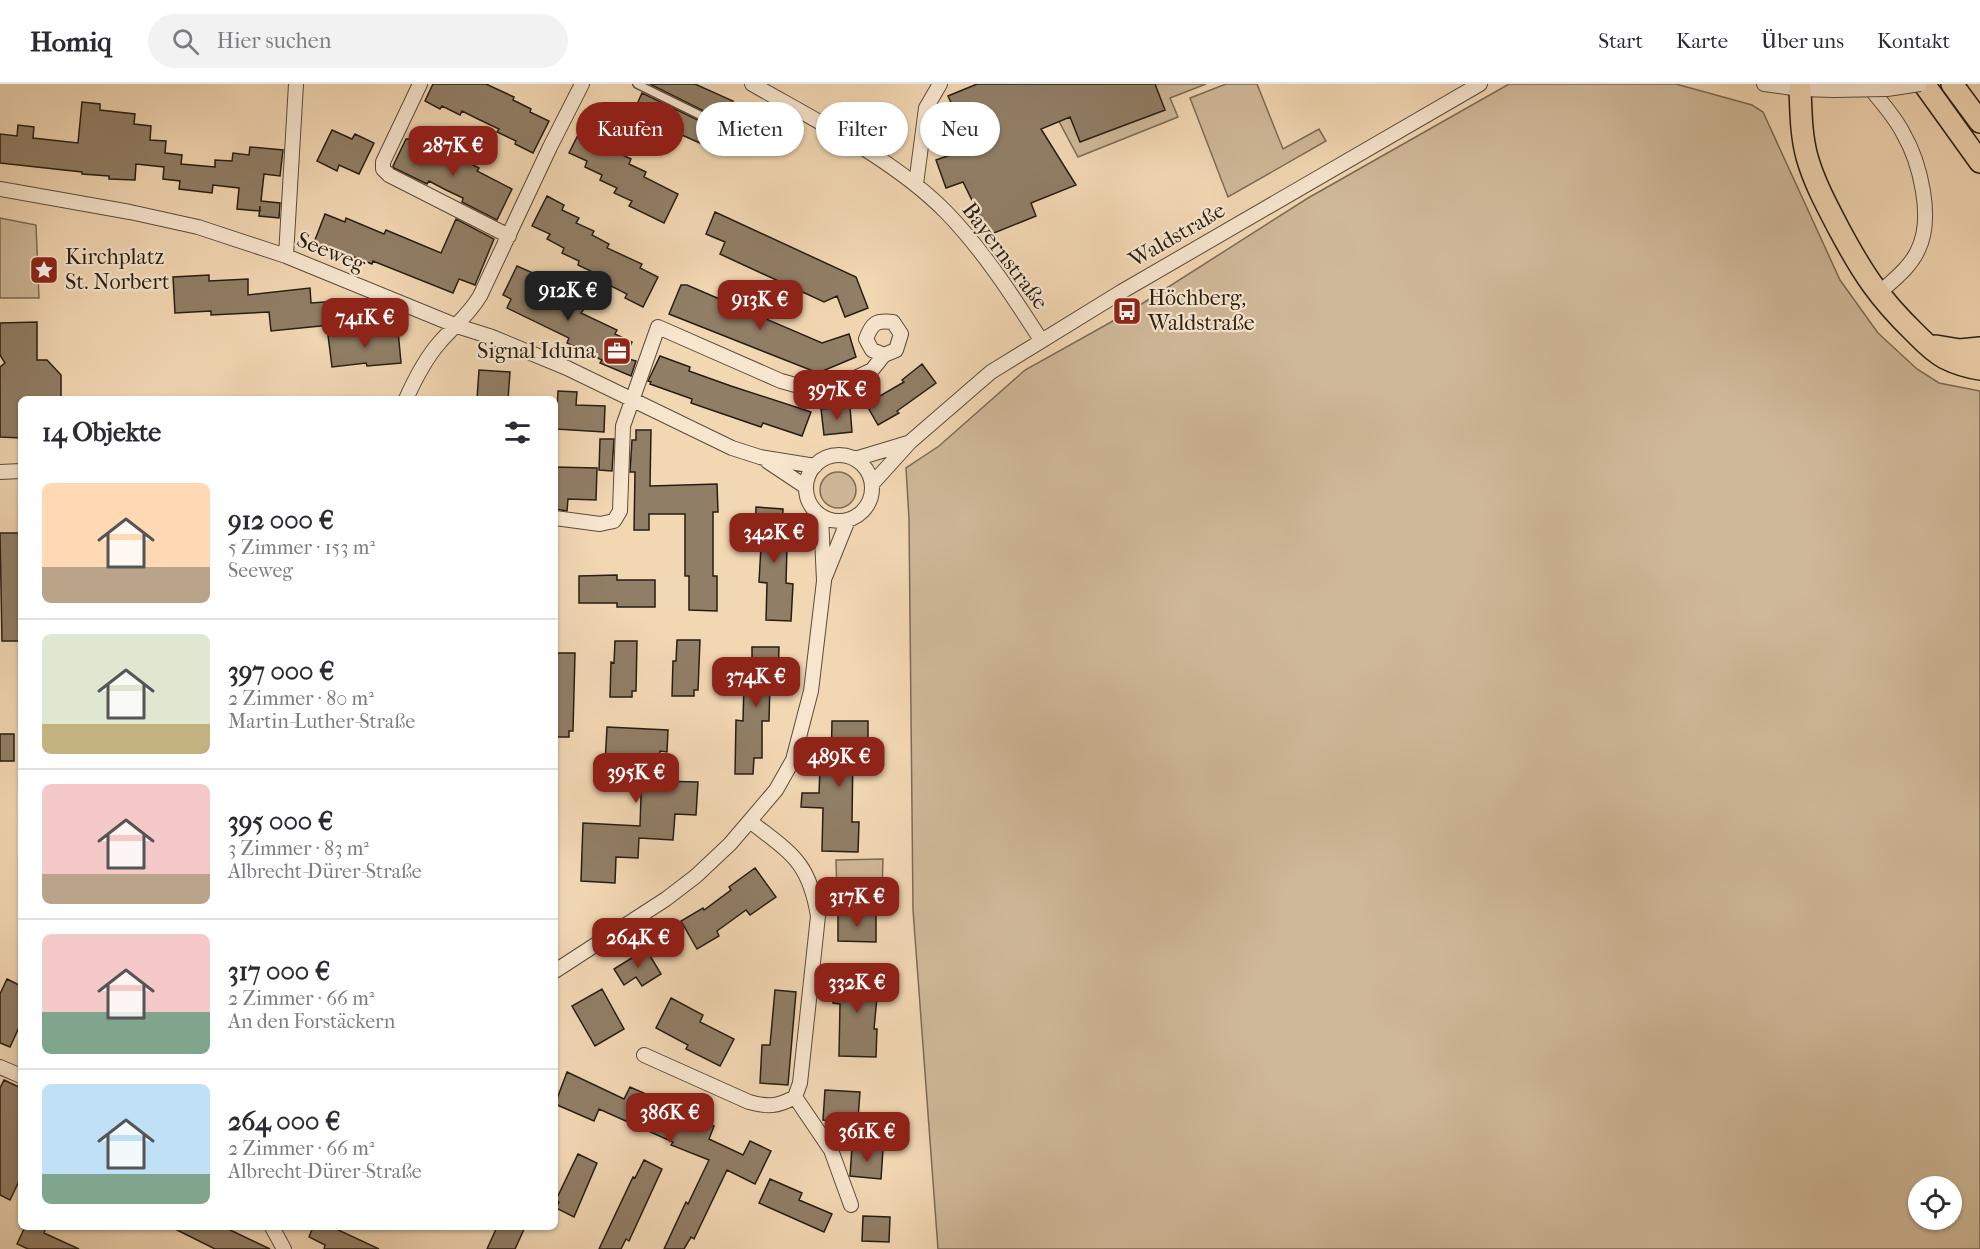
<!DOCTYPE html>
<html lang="de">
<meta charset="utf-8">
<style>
body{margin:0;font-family:"IM FELL French Canon",serif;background:#f2f2f3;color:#2b2b33;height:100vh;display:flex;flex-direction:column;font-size:22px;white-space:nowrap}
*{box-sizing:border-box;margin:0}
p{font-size:20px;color:#7c7c81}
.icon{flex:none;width:33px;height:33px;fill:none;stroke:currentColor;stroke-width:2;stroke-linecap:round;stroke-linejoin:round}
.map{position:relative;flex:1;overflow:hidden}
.panel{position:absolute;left:18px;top:312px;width:540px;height:834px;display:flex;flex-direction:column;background:#fff;border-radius:9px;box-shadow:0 2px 4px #0004}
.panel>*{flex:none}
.banner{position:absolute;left:576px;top:18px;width:570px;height:54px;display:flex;gap:12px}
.fabs{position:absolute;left:1908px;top:1092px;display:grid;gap:12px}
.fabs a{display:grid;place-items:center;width:54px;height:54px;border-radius:50%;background:#fff;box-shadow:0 2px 4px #0004;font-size:30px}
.price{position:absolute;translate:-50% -51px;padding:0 14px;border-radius:12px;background:#8f2418;color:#fff;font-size:20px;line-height:39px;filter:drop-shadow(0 2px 3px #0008)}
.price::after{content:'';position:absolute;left:50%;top:36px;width:18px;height:14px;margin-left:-9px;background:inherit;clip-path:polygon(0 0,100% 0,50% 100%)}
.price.selected{background:#222;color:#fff}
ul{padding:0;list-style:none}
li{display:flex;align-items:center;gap:18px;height:150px;padding:0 24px}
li+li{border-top:2px solid #e1e1e2}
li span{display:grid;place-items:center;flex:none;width:168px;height:120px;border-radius:9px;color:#555}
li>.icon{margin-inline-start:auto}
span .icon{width:72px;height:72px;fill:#fffc;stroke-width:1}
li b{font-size:26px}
h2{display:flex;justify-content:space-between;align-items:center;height:72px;padding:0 24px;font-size:26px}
.tag{padding:0 21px;border-radius:27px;background:#fff;box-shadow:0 2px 4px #0004;font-size:21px;line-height:54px}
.tag.selected{background:#8f2418;color:#fff}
header{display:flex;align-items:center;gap:36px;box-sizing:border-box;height:84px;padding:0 30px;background:#fff;border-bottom:2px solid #e1e1e2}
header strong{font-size:28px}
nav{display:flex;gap:33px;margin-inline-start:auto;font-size:21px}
.search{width:420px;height:54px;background:#f2f2f3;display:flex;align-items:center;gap:15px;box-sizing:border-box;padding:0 21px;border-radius:33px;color:#7c7c81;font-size:22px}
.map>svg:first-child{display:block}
</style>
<header>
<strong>Homiq</strong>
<div class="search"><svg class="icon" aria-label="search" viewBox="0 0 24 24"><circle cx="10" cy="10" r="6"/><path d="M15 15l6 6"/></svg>Hier suchen</div>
<nav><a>Start</a><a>Karte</a><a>Über uns</a><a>Kontakt</a></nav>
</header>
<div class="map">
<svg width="1980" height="1165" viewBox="0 0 1980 1165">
<rect width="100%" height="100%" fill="#f2d7b3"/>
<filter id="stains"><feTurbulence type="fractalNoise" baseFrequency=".00333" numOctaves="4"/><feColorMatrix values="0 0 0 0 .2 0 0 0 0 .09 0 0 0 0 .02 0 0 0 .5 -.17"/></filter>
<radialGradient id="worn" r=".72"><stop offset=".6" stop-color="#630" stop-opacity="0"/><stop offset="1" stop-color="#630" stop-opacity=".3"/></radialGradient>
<!-- green -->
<path fill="#cfb898" stroke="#7b6b56" stroke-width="1.5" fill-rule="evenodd" d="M1039,0H1206L1170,14L1178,33L1078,73Z
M1226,0H1257L1283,65L1319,45L1326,57L1228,113L1190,14Z
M1509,0H1676L1752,21L1763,28L1840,196L1878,249L1917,285L1939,299L1980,307V1165H938L913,826L909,435L906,384L939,362L1025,286L1129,228L1308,114ZM1918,1102H1952V1136H1918Z
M0,134L36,141L39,214H0Z
M820 406a18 18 0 1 1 36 0a18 18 0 1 1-36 0Z
M883,775L882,809H837L836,776Z"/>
<!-- building -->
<path fill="#917e66" stroke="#271e13" stroke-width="1.5" d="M433,0H486L514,13L513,16L531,25L530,28L549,37L533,69L515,60L516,57L497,48L499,45L480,36L462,27L460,31L442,22L440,25L425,17Z
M650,0H695L733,17L717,50L719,51L713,65L633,29L642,9L712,43L719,41L720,37L716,33Z
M977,0H1155L1165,26L1080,58L1070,33L1041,45L1076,101L1031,119L1036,132L989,151L963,98L946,104L936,76L953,70L951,65L969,58L948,12Z
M82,18L100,20V26L135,30L134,40L151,42L150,56L166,57L165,69L182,71L181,80L215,83V76L232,77L233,69L249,71L250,63L283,66L280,92L264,90L261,117L280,119L279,134L259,132L260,122V127L237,125L239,104L213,101L212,109L179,105L180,97L163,95L164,83L136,80L135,96L109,95V92L82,90V88L0,79V50L17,52L18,41L34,43L33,54L78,59Z
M584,39L602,48L599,53L616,62L614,67L631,75L629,80L646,88L644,93L678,110L664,139L629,122L632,117L614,109L617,104L600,96L602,91L585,83L587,77L569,69Z
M332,46L352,55L355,50L374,59L359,90L339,81L337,87L317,77Z
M406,55H411L442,71L444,66L479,84L477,87L512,105L497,136L462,118L463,114L446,106L429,97L427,100L394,84L393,82Z
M547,112L564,121L562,126L579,134L576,139L594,147L592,151L609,160L607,164L642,180L640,184L658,193L643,223L625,214L627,210L593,193L595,189L578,181L579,177L562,169L564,164L547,155L550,150L532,142Z
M715,128L856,193L868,224L845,233L837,212L824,218L720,170L725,158L706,150Z
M325,130L345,138L346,134L384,150L386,146L441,169L456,135L494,155L475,201L459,195L453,209L373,177L372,180L333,165L332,169L313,161Z
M517,182L535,190L531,199L584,225L581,229L617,246L615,250L632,258L625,274L636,277L631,292L600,279L602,276L567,259L569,254L507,224L511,215L503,211Z
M209,191V197L248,195V211L310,204L311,219L338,217L340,240L271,247L269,228L211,231V227L175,229L173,193Z
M681,201H687L822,259L849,250L856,273L818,289L669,230Z
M37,238V276H47L61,291V315H21V354L0,353V283L5,279L0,271V239Z
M398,246L401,279L367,282L366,279L332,283L328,251Z
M660,272L690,283L689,287L731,302L811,328L802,352L763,339L761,343L691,319L692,315L650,300L651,298L648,297Z
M922,280L936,299L897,327L899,329L878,341L866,320L904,298L902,296Z
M479,286L510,288L508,315H477Z
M558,307L577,308L576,321L605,322L604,348L556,345Z
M850,323L852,348L824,351L821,325Z
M636,346H651L650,402L717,400L718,428H713V492H717V527L689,526V492H685V430H649V446H634L635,388H630L632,356H636Z
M600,355H614L612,387L599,386Z
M555,383L597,384L596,416L568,415L567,427L555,425Z
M756,423L783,425L781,463H787L786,499L793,500L791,537L766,536L767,499L759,498L761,462H755Z
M0,449H21V557H2Z
M617,491V496H655V523H617V519H579V492Z
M677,556H700L698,606H694V612H672L673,577H676Z
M615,557H637L636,607H632V613H610L611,578L614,579Z
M752,563H779L778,600H770L769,637H762V674H754L753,690H735L736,636L743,637L744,600H752Z
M555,569H575L573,647H569V653H555Z
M832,637H868V665H853L852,738H859L858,768L822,767L823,724L801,723L802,709H819L820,685H831Z
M607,643L668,646L667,668L660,667L658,697L698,698L696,731L675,730L673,756L639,754L638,774L616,773L615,799L581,797L583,739L640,742L642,682L605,680Z
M0,650H14V677H0Z
M755,784L776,813L750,831L746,826L717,847L719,852L697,865L681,837L703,824L704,826L731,806L729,803Z
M838,830H876V858L838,857Z
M646,865L661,890L642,902L636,893L624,901L614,885Z
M836,888L879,892L874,945H877L876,973L839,972L840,920L833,919Z
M7,895L21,902V939L10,963L0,959V910Z
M602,905L624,945L595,962L572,922Z
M775,906L796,908L788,1001L760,999L762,961H770Z
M671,914L703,931L700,938L734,955L720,982L686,965L688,961L656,944Z
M567,988L624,1015L630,1003L664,1018L662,1022L714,1042L709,1055L743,1071L750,1057L771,1067L755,1100L727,1086L694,1155L691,1153L684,1165H664L686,1118L688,1120L709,1076L671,1061L673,1058L599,1025L594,1037L555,1020Z
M4,996L21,1004V1093L10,1116L0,1111V1004Z
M825,1006L860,1008L856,1061L840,1059V1055L833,1053L835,1037L823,1036Z
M852,1063L883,1065L881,1095L850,1092Z
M578,1070L597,1079L574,1133L556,1124L559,1118L556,1116Z
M644,1076L662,1085L629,1157L626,1155L621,1165H599L633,1093L635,1094Z
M770,1095L802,1109L799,1116L832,1130L824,1148L759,1119Z
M863,1132L890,1133L889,1158L862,1157Z
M25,1143H46L44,1149L79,1165H28L17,1160Z
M171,1143H224L270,1165H215Z
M313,1143H332L379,1165H324L325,1161L309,1153Z
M497,1143H525L515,1165H487Z"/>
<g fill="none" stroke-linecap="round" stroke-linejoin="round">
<!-- lane casing -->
<g stroke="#5a4c3b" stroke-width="10">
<path id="lane" d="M637,0L714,38"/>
</g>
<!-- street casing -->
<g stroke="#5a4c3b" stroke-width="16">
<path id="street" d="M420,0L383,78V85L389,91L509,152
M752,0C815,36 895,76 946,128C983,166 1012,211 1041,256
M1764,0L1800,5L1834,6
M1867,0C1879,16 1894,31 1903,49C1920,78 1934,134 1918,166C1910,184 1892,197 1878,210
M916,100L926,24L940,0
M0,105L130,128L198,143L286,172L457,242L492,253L567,284L732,364L760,373L815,382
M286,172L296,0
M406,315C415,295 425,275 440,258C454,242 468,232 480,212L550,63L582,0
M806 404a33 33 0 1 1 66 0a33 33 0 1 1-66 0Z
M855,375L908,359
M767,377L806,403
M0,388L21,387
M872,400L910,358L991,288L1121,208L1480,0
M555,434L600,440L614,437L620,427L623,342L658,243L781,297L817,307L851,296L872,286L884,271L896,266L901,250L893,238C876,236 872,239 866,255L872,266L884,271
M825,493L848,436
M555,887L666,815L696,792L730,760L776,706L793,676L811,607L824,497L821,432
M644,971L749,1018C768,1023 777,1023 795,1013L800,999L818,832C809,778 792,770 751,738
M0,983L21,992
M795,1013L831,1066L851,1121
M272,1143L284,1165"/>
</g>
<!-- primary casing -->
<g stroke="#271e13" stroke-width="24">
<path id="primary" d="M1924,0L1980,78
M1952,0L1980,38
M1800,5C1801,28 1801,51 1807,73C1814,98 1827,122 1839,145C1862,188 1878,213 1914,248C1923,257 1933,268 1945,274C1957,280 1967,283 1980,285
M1936,262L1960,266L1980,264"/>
</g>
<!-- lane -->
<use href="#lane" stroke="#f7e5ce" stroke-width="7"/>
<!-- street -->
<use href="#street" stroke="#f7e5ce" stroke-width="14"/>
<!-- primary -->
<use href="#primary" stroke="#f2d7b3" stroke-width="21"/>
<!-- street-bridge casing -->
<g stroke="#5a4c3b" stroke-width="16" stroke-linecap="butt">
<path id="street-bridge" d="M1834,6L1887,5L1920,0"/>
</g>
<!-- street-bridge -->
<use href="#street-bridge" stroke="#f7e5ce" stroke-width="14"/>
</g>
<!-- icons -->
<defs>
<g id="sight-square" transform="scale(1.5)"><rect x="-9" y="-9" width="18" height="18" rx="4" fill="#8f2418" stroke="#f7e5ce"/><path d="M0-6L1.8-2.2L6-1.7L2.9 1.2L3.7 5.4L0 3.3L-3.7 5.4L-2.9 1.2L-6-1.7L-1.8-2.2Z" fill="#fff"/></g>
<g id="bus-square" transform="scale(1.5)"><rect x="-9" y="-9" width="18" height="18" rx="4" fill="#8f2418" stroke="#f7e5ce"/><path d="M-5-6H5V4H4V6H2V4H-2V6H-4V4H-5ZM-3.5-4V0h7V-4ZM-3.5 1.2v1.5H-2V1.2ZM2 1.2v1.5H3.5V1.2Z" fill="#fff"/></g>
<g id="office-square" transform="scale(1.5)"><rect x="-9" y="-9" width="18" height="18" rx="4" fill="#8f2418" stroke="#f7e5ce"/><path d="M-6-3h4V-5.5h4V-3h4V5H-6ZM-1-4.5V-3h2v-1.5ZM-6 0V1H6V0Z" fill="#fff"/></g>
</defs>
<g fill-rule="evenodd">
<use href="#sight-square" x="44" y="186"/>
<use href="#bus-square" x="1127" y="227"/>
<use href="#office-square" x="617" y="267"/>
</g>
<g text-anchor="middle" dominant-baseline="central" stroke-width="4.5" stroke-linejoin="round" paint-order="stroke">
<!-- street labels -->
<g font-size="22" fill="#271e13" stroke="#f7e5ce">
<text transform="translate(1177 151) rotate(-30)">Waldstraße</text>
<text transform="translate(331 168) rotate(22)">Seeweg</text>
<text transform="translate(1005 172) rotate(53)">Bayernstraße</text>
</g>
<!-- poi labels -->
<g font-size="22" fill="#271e13" stroke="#f7e5ce" text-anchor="start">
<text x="65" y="173">Kirchplatz<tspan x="65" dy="25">St. Norbert</tspan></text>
<text x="1148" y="214">Höchberg,<tspan x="1148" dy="25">Waldstraße</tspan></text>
<text x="596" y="267" text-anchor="end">Signal Iduna</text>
</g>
</g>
<rect width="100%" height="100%" filter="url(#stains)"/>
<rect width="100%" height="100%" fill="url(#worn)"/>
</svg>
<div class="fabs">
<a><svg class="icon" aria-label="locate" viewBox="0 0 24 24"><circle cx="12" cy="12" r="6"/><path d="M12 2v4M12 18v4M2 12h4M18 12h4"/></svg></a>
</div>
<b class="price" style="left:453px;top:93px">287K €</b>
<b class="price selected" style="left:568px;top:238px">912K €</b>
<b class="price" style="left:760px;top:247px">913K €</b>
<b class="price" style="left:365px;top:265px">741K €</b>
<b class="price" style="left:837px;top:337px">397K €</b>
<b class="price" style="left:774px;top:480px">342K €</b>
<b class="price" style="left:756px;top:624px">374K €</b>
<b class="price" style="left:839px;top:704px">489K €</b>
<b class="price" style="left:636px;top:720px">395K €</b>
<b class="price" style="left:857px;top:844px">317K €</b>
<b class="price" style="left:638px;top:885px">264K €</b>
<b class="price" style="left:857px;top:930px">332K €</b>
<b class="price" style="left:670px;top:1060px">386K €</b>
<b class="price" style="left:867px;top:1079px">361K €</b>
<div class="banner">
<a class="tag selected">Kaufen</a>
<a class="tag">Mieten</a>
<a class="tag">Filter</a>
<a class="tag">Neu</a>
</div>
<section class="panel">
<h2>14 Objekte<svg class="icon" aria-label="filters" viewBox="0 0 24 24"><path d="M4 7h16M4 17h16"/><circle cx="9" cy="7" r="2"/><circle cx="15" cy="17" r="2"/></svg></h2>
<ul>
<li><span style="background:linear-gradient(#ffd9b3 70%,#b9a48a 0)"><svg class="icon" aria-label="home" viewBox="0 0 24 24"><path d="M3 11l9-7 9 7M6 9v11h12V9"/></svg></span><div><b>912 000 €</b><p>5 Zimmer · 153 m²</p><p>Seeweg</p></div></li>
<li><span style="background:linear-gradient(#dfe7d0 75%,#c2b280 0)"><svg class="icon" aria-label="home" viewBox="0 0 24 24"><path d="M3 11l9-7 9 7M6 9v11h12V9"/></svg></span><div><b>397 000 €</b><p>2 Zimmer · 80 m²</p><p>Martin-Luther-Straße</p></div></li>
<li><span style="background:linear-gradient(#f6c9c9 75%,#b9a48a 0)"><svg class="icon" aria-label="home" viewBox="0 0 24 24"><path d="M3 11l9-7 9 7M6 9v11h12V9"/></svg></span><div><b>395 000 €</b><p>3 Zimmer · 83 m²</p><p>Albrecht-Dürer-Straße</p></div></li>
<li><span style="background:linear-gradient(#f6c9c9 65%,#7fa58c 0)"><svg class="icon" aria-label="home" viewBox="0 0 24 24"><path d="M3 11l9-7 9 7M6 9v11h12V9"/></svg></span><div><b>317 000 €</b><p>2 Zimmer · 66 m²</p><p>An den Forstäckern</p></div></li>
<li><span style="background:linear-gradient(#bfe0f5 75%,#7fa58c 0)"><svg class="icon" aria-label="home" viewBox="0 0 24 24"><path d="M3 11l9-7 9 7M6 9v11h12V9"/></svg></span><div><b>264 000 €</b><p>2 Zimmer · 66 m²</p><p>Albrecht-Dürer-Straße</p></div></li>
</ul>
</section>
</div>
